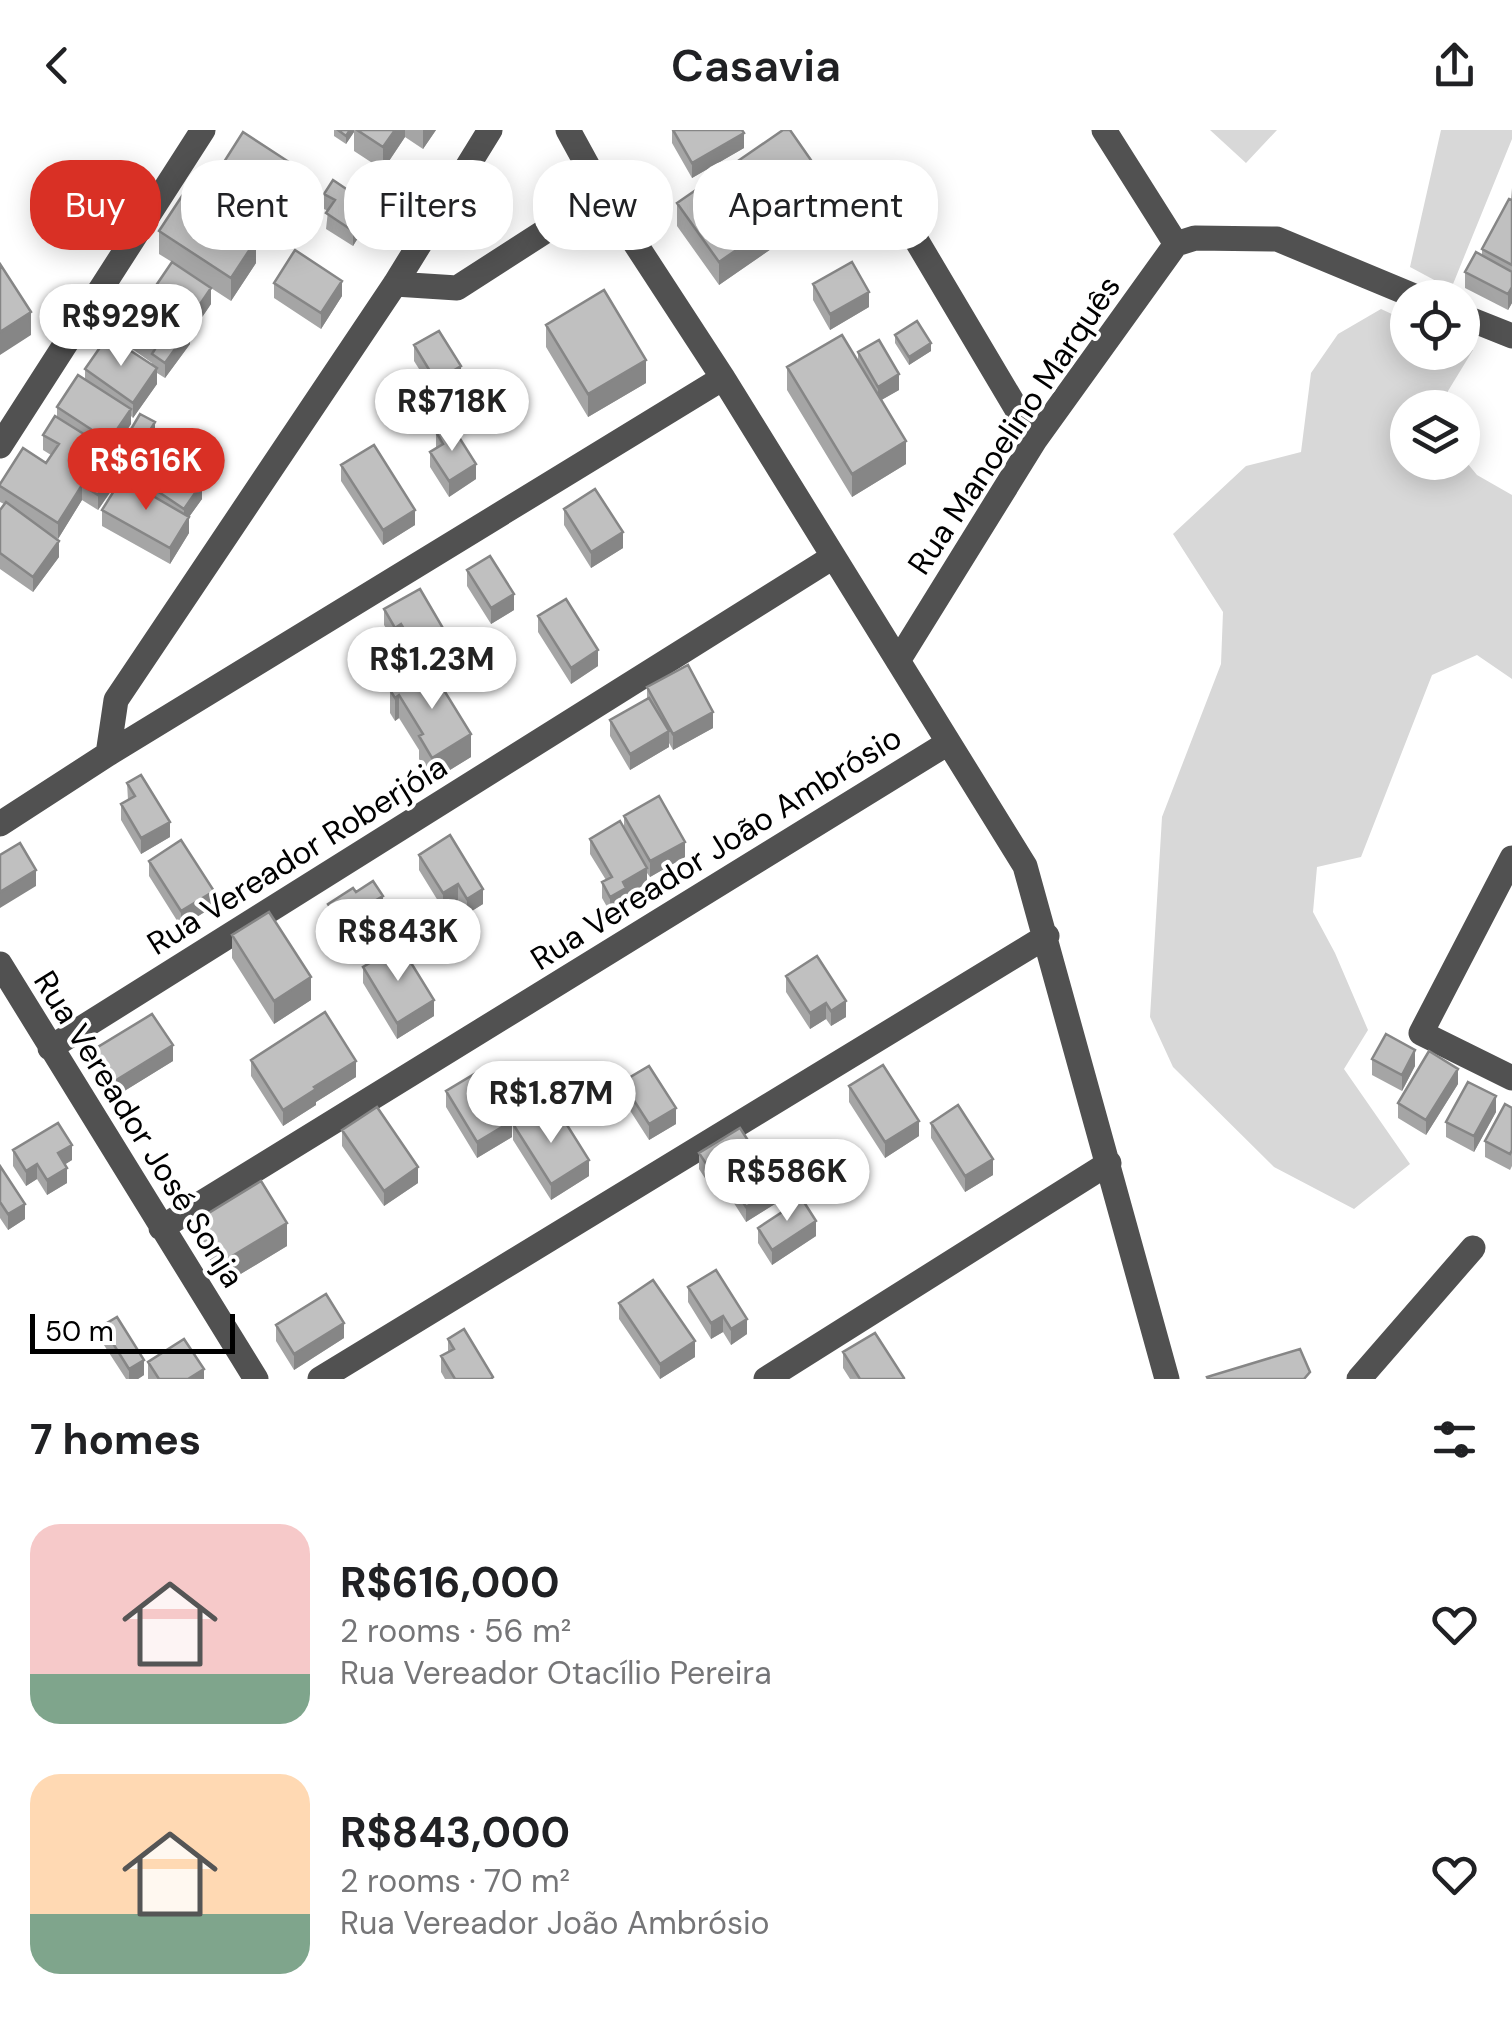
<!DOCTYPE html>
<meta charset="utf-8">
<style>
body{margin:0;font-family:"DM Sans",sans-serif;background:#f2f2f2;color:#202124;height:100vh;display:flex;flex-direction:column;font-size:38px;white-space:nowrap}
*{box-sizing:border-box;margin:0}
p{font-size:32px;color:#757577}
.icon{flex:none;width:55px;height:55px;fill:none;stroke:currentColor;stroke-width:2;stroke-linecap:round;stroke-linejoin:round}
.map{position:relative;height:1249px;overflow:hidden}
.side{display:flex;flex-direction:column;background:#fff;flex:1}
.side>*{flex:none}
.hud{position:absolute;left:30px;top:30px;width:1000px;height:90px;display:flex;gap:20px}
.controls{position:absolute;left:1390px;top:150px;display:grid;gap:20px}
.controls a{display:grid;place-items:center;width:90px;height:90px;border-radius:50%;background:#fff;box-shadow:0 5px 25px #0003;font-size:50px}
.scale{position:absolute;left:30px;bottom:25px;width:205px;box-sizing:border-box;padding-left:10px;border:5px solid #000;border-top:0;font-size:28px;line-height:35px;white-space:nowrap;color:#000;-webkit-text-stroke:8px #fff;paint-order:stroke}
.price{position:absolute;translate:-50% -85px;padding:0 22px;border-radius:35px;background:#fff;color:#222;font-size:32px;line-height:65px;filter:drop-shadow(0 2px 5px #0008)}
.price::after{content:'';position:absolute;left:50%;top:60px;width:30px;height:22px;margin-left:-15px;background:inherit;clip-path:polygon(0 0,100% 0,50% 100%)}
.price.active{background:#d93025;color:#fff}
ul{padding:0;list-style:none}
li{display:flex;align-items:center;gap:30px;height:250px;padding:0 30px}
li span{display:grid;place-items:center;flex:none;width:280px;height:200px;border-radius:30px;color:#555}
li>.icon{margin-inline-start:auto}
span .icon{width:120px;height:120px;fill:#fffc;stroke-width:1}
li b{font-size:42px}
h2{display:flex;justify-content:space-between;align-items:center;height:120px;padding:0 30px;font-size:42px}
.pill{padding:0 35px;border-radius:40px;background:#fff;box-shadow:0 5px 25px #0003;font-size:35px;line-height:90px}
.pill.active{background:#d93025;color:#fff}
header{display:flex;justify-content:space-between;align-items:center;height:130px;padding:0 30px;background:#fff;font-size:45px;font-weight:600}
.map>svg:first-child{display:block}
</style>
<header><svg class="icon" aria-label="back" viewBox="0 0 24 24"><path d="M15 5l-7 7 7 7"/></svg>Casavia<svg class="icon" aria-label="share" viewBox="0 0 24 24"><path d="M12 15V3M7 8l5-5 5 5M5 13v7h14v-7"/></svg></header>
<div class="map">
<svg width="1512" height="1249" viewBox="0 0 1512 1249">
<rect width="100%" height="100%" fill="#fff"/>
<!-- green -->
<path fill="#d8d8d8" d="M1210,0H1277L1246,33Z
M1441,0H1512V9L1451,159L1410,137Z
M1381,179L1407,191L1408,222H1462L1463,216L1473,220L1448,261L1446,277L1408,278V332H1462L1463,328L1477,345L1512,365V549L1477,525L1432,545L1361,727L1317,737L1313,782L1335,823L1368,900L1344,939L1410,1034L1354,1079L1274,1037L1173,937L1150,887L1162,687L1221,534L1223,482L1173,404L1246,336L1301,322L1311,243L1338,204Z"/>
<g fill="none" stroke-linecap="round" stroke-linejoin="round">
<!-- minor -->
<path stroke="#515151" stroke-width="25" d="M568,0L603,64L723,248L1025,736L1167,1249
M1104,0L1176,114
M883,54L1035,310
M395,154L457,158L603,64
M1462,186L1512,206
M0,316L203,0
M898,531L1035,310L1176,114L1195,108L1277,109L1419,168
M108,624L116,570L395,154L490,0
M0,694L108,624L723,248
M1512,728L1421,903L1512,948
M0,834L256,1249
M50,918L833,427
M161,1098L948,613
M320,1249L1047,806
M766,1249L1109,1033
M1359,1249L1473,1118"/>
</g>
<!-- wall -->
<path fill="#a5a5a5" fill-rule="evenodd" d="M334,0H436L423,19L405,7L383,40L354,21V2L346,14L334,6Z
M672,0H742L744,18L692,48L672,13Z
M222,35L289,48L268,80L222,50Z
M1512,58V173L1508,180L1465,158V142L1482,126V119L1511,69Z
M324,64L376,94L367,107L361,103L353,116L326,99L328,81L324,79Z
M677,73L829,79L719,155L677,96Z
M159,101L256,133L231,171L211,158V174L192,202L190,201V214L165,248L157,243V254L133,288L131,286V294L109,327L103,323V331L99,338L111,361L98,380L82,370L58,409L45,401L59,427L33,462L0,439V380L4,374L0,372V354L46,333L51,325L43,320V305L57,287V277L85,249V239L107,208L99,202V186L129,175L153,171V160L172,132L159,124ZM121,211L152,233V235L119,213Z
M274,153L342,166L321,199L274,168Z
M813,154L869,177L830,200L813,170Z
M546,195L646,253L588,287L546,217Z
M895,205L931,221L909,235L895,213Z
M414,215L461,252L436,266L414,231Z
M858,222L899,260L881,270L906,334L852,367L787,260V237L858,231Z
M155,300L132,339L117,331V323Z
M436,302L476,349L449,367L430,337V322L436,318Z
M341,335L415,395L383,415L341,351Z
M135,346L202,369L189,387V403L170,434L102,396V380L135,356Z
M564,379L623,418L591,438L564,395Z
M467,440L514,480L491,494L467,456Z
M384,479L454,533L434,545L471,627L432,651L419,629V620L399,588L395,591L390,583V560L420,541L401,510L395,513L384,495Z
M538,486L598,536L571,554L538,502Z
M647,557L713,598L673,620L669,613V617L630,640L610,606V590L647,569Z
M127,653L170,707L141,724L121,690V674L128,670Z
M624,686L685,727L650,747L647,743V753L626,766V773L610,782L602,768V752L606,750L590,724V709L624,697Z
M419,725L483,774L467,784L458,770L443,779L419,740Z
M149,731L214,776L181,797L149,746Z
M356,762L383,773L405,814L401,817L434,886L397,909L363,853V837L375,830L362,811L358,813L350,800L340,807L328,790V774Z
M232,805L311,870L274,894L232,828Z
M786,846L846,887L831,896L826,889L810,899L786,862Z
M93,920L173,931L113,968L93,935Z
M1372,929L1415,936L1402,961L1372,945Z
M251,930L356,947L316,972V975L283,996L251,946Z
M622,952L676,994L649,1010L622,968Z
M1458,954L1426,1005L1398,988V973Z
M849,956L919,1006L885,1028L849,972Z
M446,961L512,1007L477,1028L446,977Z
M1512,978V1036L1510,1040L1485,1027V1011Z
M1496,982L1474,1022L1446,1007V992Z
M931,993L993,1045L965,1062L931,1008Z
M513,994L589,1046L551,1070L513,1010Z
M342,1000L418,1053L384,1076L342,1016Z
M13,1020L72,1030L65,1034L67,1053L47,1065L37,1049L26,1056L13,1036Z
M699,1023L778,1072L746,1092L723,1056L714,1062L699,1039Z
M0,1036L25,1089L8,1100L0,1088V1098Z
M199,1089L287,1116L224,1154L199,1112Z
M758,1098L816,1106L772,1135L758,1113Z
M688,1157L747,1204L731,1215L723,1202L711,1209L688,1172Z
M619,1173L695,1227L660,1249L619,1189Z
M276,1195L344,1208L294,1240L276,1211Z
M102,1196L144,1245L138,1249H126L102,1212Z
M448,1209L493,1249H445L441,1242V1226L448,1222Z
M843,1222L904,1249H850L843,1238Z
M148,1232L204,1249H148Z"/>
<!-- shaded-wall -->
<path fill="#868686" d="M350,0H354V2L346,14V6Z
M395,0H405V7L383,40V17Z
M423,0H436L423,19Z
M744,3V18L692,48V33Z
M289,32V48L268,80V64Z
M829,56V79L719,155V132Z
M376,79V94L367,107V92Z
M361,88V103L353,116V101Z
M256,110V133L231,171V148Z
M342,151V166L321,199V183Z
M1512,157V173L1508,180V164Z
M211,158V174L192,202V186Z
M869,162V177L830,200V184Z
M31,182V205L0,225V202Z
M121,195V211L117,216V200Z
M190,198V214L165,248V233Z
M931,213V221L909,235V227Z
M646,230V253L588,287V264Z
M461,236V252L436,266V251Z
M157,238V254L133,288V273Z
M899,244V260L878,272V257Z
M131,279V294L109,327V311Z
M155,292V300L132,339V331Z
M906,311V334L852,367V344Z
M103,316V331L91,349V333Z
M476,334V349L449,367V351Z
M111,345V361L98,380V365Z
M202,353V369L189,387V403L170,434V418L184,394V379Z
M82,355V370L58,409V393Z
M415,380V395L383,415V400Z
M623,402V418L591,438V422Z
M59,411V427L33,462V447Z
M514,464V480L491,494V478Z
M401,494V510L395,513V498Z
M454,517V533L425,550V534Z
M598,520V536L571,554V538Z
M399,565V588L395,591V568Z
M713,582V598L673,620V604Z
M669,601V617L630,640V624Z
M471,604V627L432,651V628Z
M170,692V707L141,724V708Z
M685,712V727L650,747V731Z
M647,738V753L626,766V773L610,782V767L623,752Z
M36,740V756L0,778V762Z
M458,754V770L443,779V763Z
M483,759V774L467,784V769Z
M214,761V776L181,797V781Z
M383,766V781L371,789V773Z
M350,785V800L340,807V792Z
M362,795V811L358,813V798Z
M405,799V814L376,833V817Z
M311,847V870L274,894V871Z
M434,870V886L397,909V893Z
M846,871V887L831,896V881Z
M826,873V889L810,899V883Z
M173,915V931L113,968V952Z
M1415,920V936L1402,961V945Z
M356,931V947L316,972V975L283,996V980L314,957Z
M1458,939V954L1426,1005V990Z
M1496,966V982L1474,1022V1006Z
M676,978V994L649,1010V994Z
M512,991V1007L477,1028V1012Z
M919,991V1006L885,1028V1012Z
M72,1015V1030L58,1039V1023Z
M993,1029V1045L965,1062V1046Z
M589,1030V1046L551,1070V1054Z
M37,1034V1049L26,1056V1041Z
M418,1037V1053L384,1076V1061Z
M67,1038V1053L47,1065V1050Z
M723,1041V1056L714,1062V1046Z
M778,1057V1072L746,1092V1077Z
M25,1074V1089L8,1100V1084Z
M816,1091V1106L772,1135V1120Z
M287,1093V1116L224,1154V1131Z
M723,1186V1202L711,1209V1193Z
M747,1189V1204L731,1215V1199Z
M344,1193V1208L294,1240V1224Z
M695,1211V1227L660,1249V1234Z
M144,1230V1245L138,1249H129V1239Z
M204,1239V1249H188Z"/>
<!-- building -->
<path fill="#c0c0c0" stroke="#868686" stroke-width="2.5" d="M338,0H350L346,6Z
M357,0H395L383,17Z
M673,0H742L744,3L692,33Z
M783,0H790L829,56L719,132L677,73Z
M243,2L289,32L268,64L222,35Z
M333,50L376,79L367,92L361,88L353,101L326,83L335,70L324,64Z
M182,66L256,110L231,148L159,101Z
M1509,69L1512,70V135L1482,119Z
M295,120L342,151L321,183L274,153Z
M1476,122L1512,142V157L1508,164L1465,142Z
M172,132L211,158L192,186L153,160Z
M852,132L869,162L830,184L813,154Z
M0,134L31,182L0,202Z
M604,160L646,230L588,264L546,195Z
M139,161L190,198L165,233L152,224L155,219L121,195L117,200L99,186L114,165L129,175Z
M917,191L931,213L909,227L895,205Z
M439,201L461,236L436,251L414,215Z
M842,205L906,311L852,344L787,237Z
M108,206L157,238L133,273L85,239Z
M879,210L899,244L878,257L858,222Z
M78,245L131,279L109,311L57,277Z
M140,284L155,292L132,331L117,323Z
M55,286L103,316L91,333L111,345L98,365L82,355L58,393L0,356V354L23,318L46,333L59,314L43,305Z
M450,293L476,334L449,351L430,322L443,314L436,302Z
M374,315L415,380L383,400L341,335Z
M153,320L202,353L184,379L135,346Z
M122,348L189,387L170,418L102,380Z
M595,359L623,402L591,422L564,379Z
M6,372L59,411L33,447L0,423V380Z
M490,426L514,464L491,478L467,440Z
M420,459L454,517L425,534L401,494L395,498L384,479Z
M566,469L598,520L571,538L538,486Z
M688,535L713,582L673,604L647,557Z
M429,536L471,604L432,628L419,606L423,604L399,565L395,568L390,560Z
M649,568L669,601L630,624L610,590Z
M141,645L170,692L141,708L121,674L135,666L127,653Z
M659,666L685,712L650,731L624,686Z
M620,691L647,738L623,752L626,758L610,767L602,752L612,747L590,709Z
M450,705L483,759L467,769L458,754L443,763L419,725Z
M181,710L214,761L181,781L149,731Z
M20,713L36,740L0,762V725Z
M373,751L383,766L371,773L375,778L386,771L405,799L376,817L362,795L358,798L350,785L340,792L328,774L353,758L356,762Z
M269,782L311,847L274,871L232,805Z
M400,815L434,870L397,893L363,837Z
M817,826L846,871L831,881L826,873L810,883L786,846Z
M325,882L356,931L314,957L316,959L283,980L251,930Z
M152,884L173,915L113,952L93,920Z
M1386,904L1415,920L1402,945L1372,929Z
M1429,921L1458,939L1426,990L1398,973Z
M883,935L919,991L885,1012L849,956Z
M649,936L676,978L649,994L622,952Z
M481,940L512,991L477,1012L446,961Z
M1468,952L1496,966L1474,1006L1446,992Z
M1505,974L1512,978V1020L1510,1024L1485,1011Z
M958,975L993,1029L965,1046L931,993Z
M377,977L418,1037L384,1061L342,1000Z
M534,980L545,998L562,987L589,1030L551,1054L513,994Z
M58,993L72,1015L58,1023L67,1038L47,1050L37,1034L26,1041L13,1020Z
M740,998L778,1057L746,1077L723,1041L714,1046L699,1023Z
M0,1036L25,1074L8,1084L0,1072Z
M261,1051L287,1093L224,1131L199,1089Z
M802,1069L816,1091L772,1120L758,1098Z
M716,1140L747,1189L731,1199L723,1186L711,1193L688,1157Z
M653,1150L695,1211L660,1234L619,1173Z
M326,1164L344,1193L294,1224L276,1195Z
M117,1187L144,1230L129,1239L102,1196Z
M464,1199L493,1247L491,1249H455L441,1226L454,1219L448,1209Z
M875,1203L904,1248L903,1249H860L843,1222Z
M184,1209L204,1239L188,1249H159L148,1232Z
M1300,1219L1310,1242L1304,1249H1208L1207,1247Z"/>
<g text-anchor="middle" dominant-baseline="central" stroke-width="8" stroke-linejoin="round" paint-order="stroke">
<!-- street labels -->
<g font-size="32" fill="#000" stroke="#fff">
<text transform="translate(1014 295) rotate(-56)">Rua Manoelino Marquês</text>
<text transform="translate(716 718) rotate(-32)">Rua Vereador João Ambrósio</text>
<text transform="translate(297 725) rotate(-32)">Rua Vereador Roberjóia</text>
<text transform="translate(139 999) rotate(58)">Rua Vereador José Sonja</text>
</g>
</g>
</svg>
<div class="controls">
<a><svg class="icon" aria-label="locate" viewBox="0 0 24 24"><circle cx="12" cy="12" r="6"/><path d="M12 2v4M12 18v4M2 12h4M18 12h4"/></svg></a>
<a><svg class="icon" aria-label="layers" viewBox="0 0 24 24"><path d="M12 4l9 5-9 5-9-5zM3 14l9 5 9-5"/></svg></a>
</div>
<div class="scale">50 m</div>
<b class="price" style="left:121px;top:239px">R$929K</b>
<b class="price" style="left:452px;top:324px">R$718K</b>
<b class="price active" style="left:146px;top:383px">R$616K</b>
<b class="price" style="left:432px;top:582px">R$1.23M</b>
<b class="price" style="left:398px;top:854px">R$843K</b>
<b class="price" style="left:551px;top:1016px">R$1.87M</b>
<b class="price" style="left:787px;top:1094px">R$586K</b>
<div class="hud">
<a class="pill active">Buy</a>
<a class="pill">Rent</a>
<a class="pill">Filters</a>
<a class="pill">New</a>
<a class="pill">Apartment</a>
</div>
</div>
<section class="side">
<h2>7 homes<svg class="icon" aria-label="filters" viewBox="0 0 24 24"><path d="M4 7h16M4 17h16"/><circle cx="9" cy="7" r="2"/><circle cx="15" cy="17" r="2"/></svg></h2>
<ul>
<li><span style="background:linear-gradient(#f6c9c9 75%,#7fa58c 0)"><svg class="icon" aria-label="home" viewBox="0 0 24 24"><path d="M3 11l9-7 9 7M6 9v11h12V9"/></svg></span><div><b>R$616,000</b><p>2 rooms · 56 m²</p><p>Rua Vereador Otacílio Pereira</p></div><svg class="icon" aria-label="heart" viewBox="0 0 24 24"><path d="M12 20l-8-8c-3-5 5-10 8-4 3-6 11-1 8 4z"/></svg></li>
<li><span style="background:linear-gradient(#ffd9b3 70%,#7fa58c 0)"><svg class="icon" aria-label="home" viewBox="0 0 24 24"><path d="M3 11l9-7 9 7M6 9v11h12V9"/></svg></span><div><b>R$843,000</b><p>2 rooms · 70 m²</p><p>Rua Vereador João Ambrósio</p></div><svg class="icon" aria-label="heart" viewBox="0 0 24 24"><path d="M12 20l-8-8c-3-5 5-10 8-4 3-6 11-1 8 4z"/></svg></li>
</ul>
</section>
